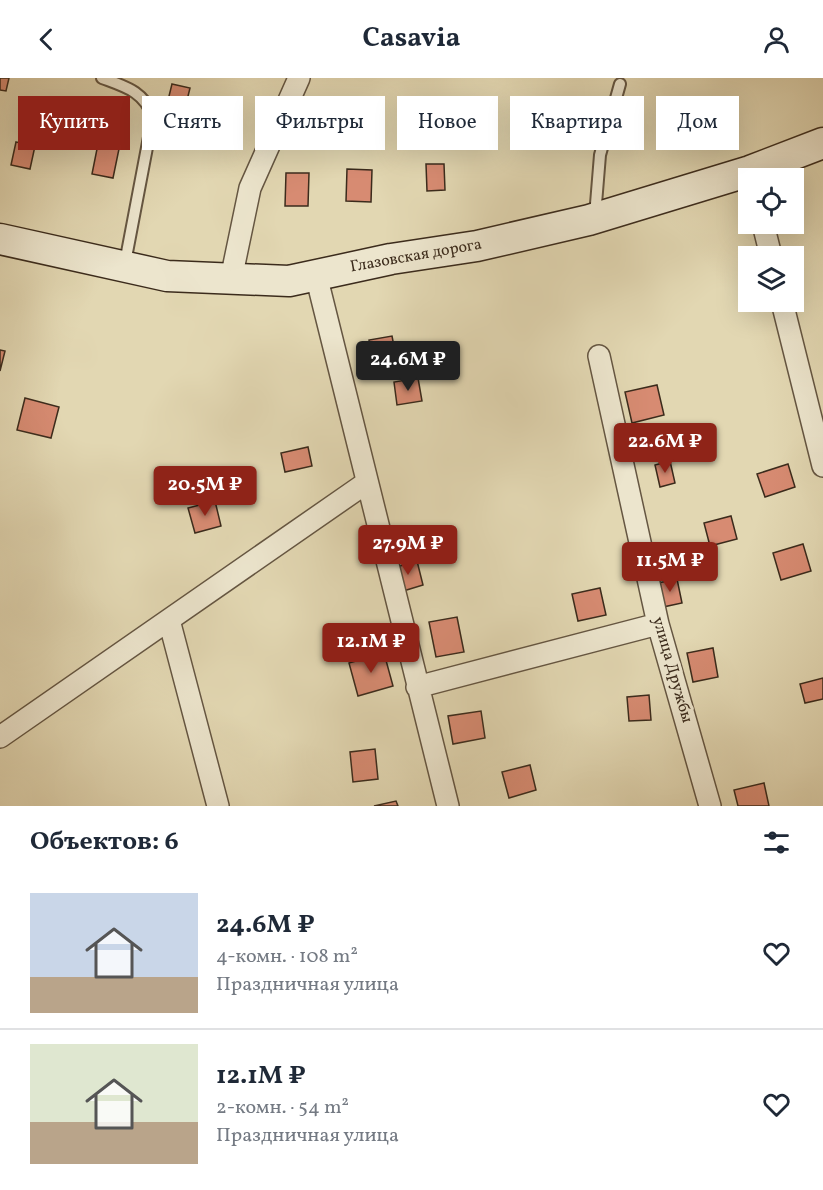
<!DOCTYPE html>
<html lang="ru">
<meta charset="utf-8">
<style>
body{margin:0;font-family:Vollkorn,serif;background:#f2f2f3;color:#1f2937;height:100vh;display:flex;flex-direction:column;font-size:22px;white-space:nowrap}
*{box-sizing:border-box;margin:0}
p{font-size:20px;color:#747a83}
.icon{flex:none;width:33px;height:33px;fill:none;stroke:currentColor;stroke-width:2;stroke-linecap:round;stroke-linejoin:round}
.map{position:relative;height:728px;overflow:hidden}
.panel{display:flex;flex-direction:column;background:#fff;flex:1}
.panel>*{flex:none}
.banner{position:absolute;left:18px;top:18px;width:788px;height:54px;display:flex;gap:12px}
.tools{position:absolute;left:738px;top:90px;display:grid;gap:12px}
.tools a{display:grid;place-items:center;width:66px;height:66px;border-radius:0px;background:#fff;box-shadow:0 6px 24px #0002;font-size:30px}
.price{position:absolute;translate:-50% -51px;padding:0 14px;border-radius:6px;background:#8f2418;color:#fff;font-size:20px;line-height:39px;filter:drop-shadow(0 2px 3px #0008)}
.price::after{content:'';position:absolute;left:50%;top:36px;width:18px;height:14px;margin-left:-9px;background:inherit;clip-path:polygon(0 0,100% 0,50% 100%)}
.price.selected{background:#222;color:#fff}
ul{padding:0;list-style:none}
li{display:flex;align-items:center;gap:18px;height:150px;padding:0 30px}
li+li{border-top:2px solid #e0e1e3}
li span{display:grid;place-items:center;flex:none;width:168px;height:120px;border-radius:0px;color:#555}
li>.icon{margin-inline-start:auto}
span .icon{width:72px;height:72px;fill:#fffc;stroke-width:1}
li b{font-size:26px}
h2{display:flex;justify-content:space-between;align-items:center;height:72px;padding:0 30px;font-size:26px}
.tag{padding:0 21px;border-radius:0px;background:#fff;box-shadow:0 6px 24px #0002;font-size:21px;line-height:54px}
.tag.selected{background:#8f2418;color:#fff}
header{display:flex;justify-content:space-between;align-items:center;height:78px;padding:0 30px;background:#fff;font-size:27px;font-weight:700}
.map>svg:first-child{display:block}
</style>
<header><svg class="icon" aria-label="back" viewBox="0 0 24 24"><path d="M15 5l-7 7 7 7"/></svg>Casavia<svg class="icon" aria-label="person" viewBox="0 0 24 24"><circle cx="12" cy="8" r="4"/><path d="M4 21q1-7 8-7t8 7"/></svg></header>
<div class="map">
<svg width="823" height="728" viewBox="0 0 823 728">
<rect width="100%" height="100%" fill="#e2d7b2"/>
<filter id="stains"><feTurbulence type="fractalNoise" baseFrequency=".00333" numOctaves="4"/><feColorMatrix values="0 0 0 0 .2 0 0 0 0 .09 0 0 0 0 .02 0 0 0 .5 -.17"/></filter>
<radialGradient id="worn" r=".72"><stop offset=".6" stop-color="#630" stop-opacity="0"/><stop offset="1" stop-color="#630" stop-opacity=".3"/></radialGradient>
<!-- building -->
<path fill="#d78b72" stroke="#3b2b1c" stroke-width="1.5" d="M0,0H9L6,13L0,12Z
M172,6L190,10L176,67L158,63Z
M99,61L120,66L113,100L92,96Z
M16,64L35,68L30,91L11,87Z
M426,86H444L445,112L427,113Z
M347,91L372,92L371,124L346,123Z
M286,95H309L308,128H285Z
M392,258L398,289L375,293L369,262Z
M0,272L5,273L0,293Z
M418,300L422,323L397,327L394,304Z
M657,307L664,337L632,345L625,314Z
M25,320L59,329L51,360L17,352Z
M308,369L312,388L285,394L281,375Z
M670,383L675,405L660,409L655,387Z
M788,386L795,409L765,419L757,396Z
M215,423L221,448L195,455L188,430Z
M731,438L737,461L710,468L704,445Z
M803,466L811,493L781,502L773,475Z
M417,483L423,507L400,514L393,490Z
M677,501L682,525L663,529L658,505Z
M600,510L606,537L578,543L572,516Z
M457,539L464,574L436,579L429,544Z
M713,570L718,599L693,604L687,575Z
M384,575L393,608L358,618L349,585Z
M823,600V621L805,625L800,606Z
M649,617L651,642L629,643L627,619Z
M481,633L485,660L453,666L448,638Z
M375,671L378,701L353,704L350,674Z
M530,687L536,712L509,720L502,694Z
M764,705L769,728H738L734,712Z
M396,723L398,728H374Z"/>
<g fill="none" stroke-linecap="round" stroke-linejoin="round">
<!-- lane casing -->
<g stroke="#655642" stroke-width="14">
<path id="lane" d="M102,0C126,9 143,13 153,38L125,185
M595,138L600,77L620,6"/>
</g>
<!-- street casing -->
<g stroke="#655642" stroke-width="24">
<path id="street" d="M763,146L771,178
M316,197L448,728
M231,201L250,110L299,0
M782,224L823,388
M599,278L658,546L710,728
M169,542L218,728
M417,609L658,546
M0,659L366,405"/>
</g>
<!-- secondary casing -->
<g stroke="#3b2b1c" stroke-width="33">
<path id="secondary" d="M0,161L167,198L289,203L391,181L477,168L589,142L750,93L823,65"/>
</g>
<!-- lane -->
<use href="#lane" stroke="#ece5cd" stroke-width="10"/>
<!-- street -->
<use href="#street" stroke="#ece5cd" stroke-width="21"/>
<!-- secondary -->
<use href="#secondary" stroke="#ece5cd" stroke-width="30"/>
</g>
<g text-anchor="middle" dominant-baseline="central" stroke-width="6" stroke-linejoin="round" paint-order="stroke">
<!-- street labels -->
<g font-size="16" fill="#3b2b1c" stroke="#ece5cd">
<text transform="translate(416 178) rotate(-10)">Глазовская дорога</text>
<text transform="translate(672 592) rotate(74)">улица Дружбы</text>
</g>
</g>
<rect width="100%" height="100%" filter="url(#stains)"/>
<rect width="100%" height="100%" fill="url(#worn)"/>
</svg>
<div class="tools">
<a><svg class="icon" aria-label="locate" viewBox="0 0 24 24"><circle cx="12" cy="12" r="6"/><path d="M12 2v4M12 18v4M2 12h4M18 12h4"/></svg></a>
<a><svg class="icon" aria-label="layers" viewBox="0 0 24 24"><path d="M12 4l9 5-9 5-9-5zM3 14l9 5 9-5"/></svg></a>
</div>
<b class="price selected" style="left:408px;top:314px">24.6M ₽</b>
<b class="price" style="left:665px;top:396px">22.6M ₽</b>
<b class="price" style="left:205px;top:439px">20.5M ₽</b>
<b class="price" style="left:408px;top:498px">27.9M ₽</b>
<b class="price" style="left:670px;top:515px">11.5M ₽</b>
<b class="price" style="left:371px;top:596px">12.1M ₽</b>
<div class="banner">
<a class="tag selected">Купить</a>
<a class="tag">Снять</a>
<a class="tag">Фильтры</a>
<a class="tag">Новое</a>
<a class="tag">Квартира</a>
<a class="tag">Дом</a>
</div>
</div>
<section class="panel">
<h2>Объектов: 6<svg class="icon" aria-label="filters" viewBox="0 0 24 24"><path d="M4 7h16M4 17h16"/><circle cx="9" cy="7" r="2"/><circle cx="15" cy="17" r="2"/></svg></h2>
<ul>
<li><span style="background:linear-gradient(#c9d6e8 70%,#b9a48a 0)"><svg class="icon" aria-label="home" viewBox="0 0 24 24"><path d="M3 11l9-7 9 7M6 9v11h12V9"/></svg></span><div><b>24.6M ₽</b><p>4-комн. · 108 m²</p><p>Праздничная улица</p></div><svg class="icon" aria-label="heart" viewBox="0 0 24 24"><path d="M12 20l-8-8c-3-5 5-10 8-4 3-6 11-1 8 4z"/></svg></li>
<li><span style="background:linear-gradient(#dfe7d0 65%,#b9a48a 0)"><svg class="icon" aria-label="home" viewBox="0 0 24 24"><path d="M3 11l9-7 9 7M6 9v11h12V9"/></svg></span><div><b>12.1M ₽</b><p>2-комн. · 54 m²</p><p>Праздничная улица</p></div><svg class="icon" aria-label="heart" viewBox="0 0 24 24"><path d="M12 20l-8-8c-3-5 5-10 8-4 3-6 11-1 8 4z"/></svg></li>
</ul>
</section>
